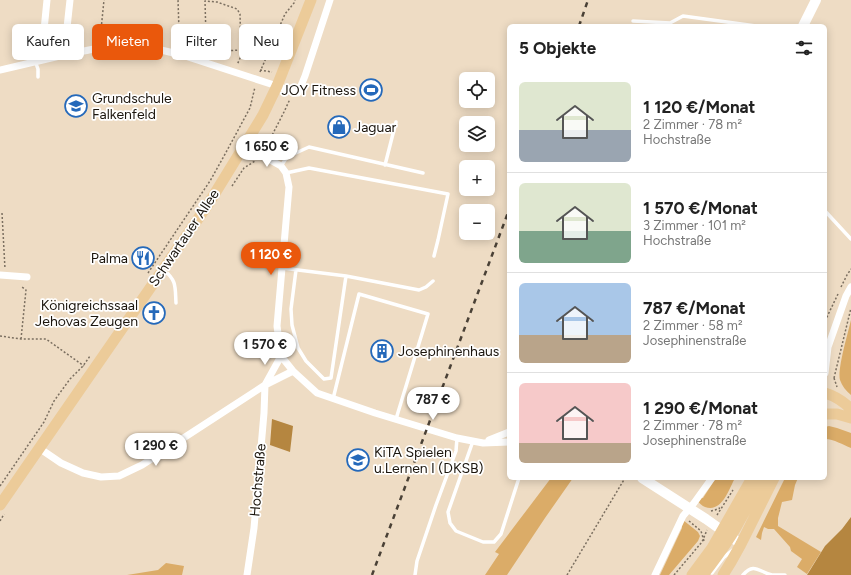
<!DOCTYPE html>
<html lang="de">
<meta charset="utf-8">
<style>
body{margin:0;font-family:Figtree,sans-serif;background:#f2f2f2;color:#222;height:100vh;display:flex;flex-direction:column;font-size:15px;white-space:nowrap}
*{box-sizing:border-box;margin:0}
p{font-size:13px;color:#767676}
.icon{flex:none;width:22px;height:22px;fill:none;stroke:currentColor;stroke-width:2;stroke-linecap:round;stroke-linejoin:round}
.map{position:relative;flex:1;overflow:hidden}
.drawer{position:absolute;left:507px;top:24px;width:320px;height:456px;display:flex;flex-direction:column;background:#fff;border-radius:6px;box-shadow:0 2px 10px #0003}
.drawer>*{flex:none}
.top-card{position:absolute;left:12px;top:24px;width:380px;height:36px;display:flex;gap:8px}
.tools{position:absolute;left:459px;top:72px;display:grid;gap:8px}
.tools a{display:grid;place-items:center;width:36px;height:36px;border-radius:6px;background:#fff;box-shadow:0 2px 10px #0003;font-size:20px}
.price{position:absolute;translate:-50% -34px;padding:0 9px;border-radius:14px;background:#fff;color:#222;font-size:13px;line-height:26px;filter:drop-shadow(0 1px 2px #0008)}
.price::after{content:'';position:absolute;left:50%;top:24px;width:12px;height:9px;margin-left:-6px;background:inherit;clip-path:polygon(0 0,100% 0,50% 100%)}
.price.active{background:#ea580c;color:#fff}
ul{padding:0;list-style:none}
li{display:flex;align-items:center;gap:12px;height:100px;padding:0 12px}
li+li{border-top:1px solid #e0e0e0}
li span{display:grid;place-items:center;flex:none;width:112px;height:80px;border-radius:6px;color:#555}
li>.icon{margin-inline-start:auto}
span .icon{width:48px;height:48px;fill:#fffc;stroke-width:1}
li b{font-size:17px}
h2{display:flex;justify-content:space-between;align-items:center;height:48px;padding:0 12px;font-size:17px}
.tag{padding:0 14px;border-radius:6px;background:#fff;box-shadow:0 2px 10px #0003;font-size:14px;line-height:36px}
.tag.active{background:#ea580c;color:#fff}
.map>svg:first-child{display:block}
</style>
<div class="map">
<svg width="851" height="575" viewBox="0 0 851 575">
<rect width="100%" height="100%" fill="#eedcc4"/>
<!-- green -->
<path fill="#dbac68" d="M851,320V395C846,391 842,386 840,380C837,370 848,333 851,320Z
M829,426L837,428L851,433V448C843,445 834,439 825,439V427Z
M551,478H573L545,518L507,575H485L499,554L495,552Z
M716,478H735C729,489 722,513 705,507C702,506 700,503 697,501L700,498H703Z
M785,478H798L795,485L792,500L782,502L778,518V526L821,552L807,574L797,567L802,559L791,551L790,547L774,529H768L764,527L762,533L761,540L756,537Z
M683,520L698,532L700,536L698,541L669,575H660L682,528L681,524Z
M166,563L184,566L182,575H127L158,570Z"/>
<!-- water -->
<path fill="#b58640" d="M272,419L293,426L290,452L270,445Z
M851,517V575H807L825,546L842,529Z"/>
<g fill="none" stroke-linecap="round" stroke-linejoin="round">
<!-- path -->
<path stroke="#7b6f60" stroke-width="1.5" stroke-dasharray="2 2" stroke-linecap="butt" d="M100,40L104,0
M204,45L225,51L241,50
M177,46L179,31L178,0
M200,53L206,37L205,1L217,2L237,9L240,14L241,56L237,65
M260,70L272,72
M260,72L285,14L294,3L295,0
M265,149L284,112L290,99
M232,186L244,168L255,161
M2,213L5,269
M148,273L210,181L224,156L250,108L255,87
M841,287L847,275L851,269
M825,321L838,294
M0,336L21,339H46L84,366
M21,339L26,290L22,287
M834,378L851,308
M834,378L837,387
M0,486L44,422L54,401L70,379L83,366L90,356
M711,511L715,510L720,508
M717,515L733,490
M0,521L4,514
M689,521L701,531L704,541
M567,575L625,478
M674,575L702,542L707,530"/>
<!-- lane -->
<path stroke="#fff" stroke-width="3.5" d="M633,21L670,23L683,16L756,26
M35,61L38,69V77
M385,165L396,122
M281,166L287,157L309,147L423,173
M286,173L309,168L448,194L438,240L434,256
M825,211L851,239
M282,268L346,276L419,290L426,287L433,281
M164,270C177,281 175,287 176,303
M296,270L291,309L292,325L298,348L306,361L324,379L331,378L346,276
M333,399L359,294L428,314L396,419
M473,441L448,512L450,523L456,531L483,542H494L501,534L519,478
M712,573L724,557L733,550
M415,575L417,561L436,505L456,451L457,438
M743,575C754,562 759,572 772,575C776,575 781,575 785,575"/>
<!-- street -->
<path stroke="#fff" stroke-width="7" d="M64,55L70,0
M41,60L47,0
M0,70L64,55L99,48L118,45L140,46L161,50L182,55L277,86L298,93L305,76L330,0
M244,145L281,166L286,173L289,187L277,326L281,356L293,371L317,393L375,413L457,438L483,443L509,442
M0,275L27,277
M825,373L828,347L846,296L851,287
M489,440L509,432
M39,448L61,463L83,473L101,477L119,476L142,465L265,385L293,371
M247,575L254,528L264,413L265,385L281,356
M655,575L683,516L694,503L712,478"/>
<!-- secondary -->
<path stroke="#fff" stroke-width="10" d="M803,26L816,0
M642,478L706,519L741,544"/>
<!-- primary -->
<path stroke="#eccb99" stroke-width="11" d="M825,393C835,396 844,402 851,409
M825,414H837L851,418
M0,505L209,203L263,115L277,86L311,0
M692,575L712,548L752,478
M703,575C716,558 730,540 740,520C748,507 755,492 762,478
M723,575L731,562L741,544L774,478"/>
<!-- rail -->
<path stroke="#4a4136" stroke-width="2.5" stroke-dasharray="5 5" stroke-linecap="butt" d="M579,26L588,0
M372,575L509,210"/>
</g>
<!-- icons -->
<defs>
<g id="stadium-ring" transform="scale(1.15)"><circle r="9.5" fill="#fff" stroke="#2569ba" stroke-width="1.5"/><path d="M0-5a6.5 5 0 1 0 0 10a6.5 5 0 1 0 0-10ZM-3.5-1.8h7v3.6h-7Z" fill="#2569ba"/></g>
<g id="school-ring" transform="scale(1.15)"><circle r="9.5" fill="#fff" stroke="#2569ba" stroke-width="1.5"/><path d="M0-5L7-2L0 1L-7-2ZM-4 1L0 2.5L4 1V4Q0 6-4 4Z" fill="#2569ba"/></g>
<g id="shop-ring" transform="scale(1.15)"><circle r="9.5" fill="#fff" stroke="#2569ba" stroke-width="1.5"/><path d="M-5-2.5h2.3a2.7 3.5 0 0 1 5.4 0H5L5.5 6h-11ZM-1.5-2.5h3a1.5 2.3 0 0 0-3 0Z" fill="#2569ba"/></g>
<g id="restaurant-ring" transform="scale(1.15)"><circle r="9.5" fill="#fff" stroke="#2569ba" stroke-width="1.5"/><path d="M-5-6h1v4h1v-4h1v4h1v-4h1v5L-1.5 .5V6h-2V.5L-5-1ZM5-6V6H3V1.5H1.5Q1.5-4 5-6Z" fill="#2569ba"/></g>
<g id="church-ring" transform="scale(1.15)"><circle r="9.5" fill="#fff" stroke="#2569ba" stroke-width="1.5"/><path d="M-1.2-6h2.4v3.5h3.3v2.4h-3.3V6h-2.4V-.1h-3.3v-2.4h3.3Z" fill="#2569ba"/></g>
<g id="building-ring" transform="scale(1.15)"><circle r="9.5" fill="#fff" stroke="#2569ba" stroke-width="1.5"/><path d="M-4-6H4V6H1V3H-1V6H-4ZM-2.5-4.3h1.7v1.8h-1.7ZM.8-4.3h1.7v1.8H.8ZM-2.5-1h1.7V.8h-1.7ZM.8-1h1.7V.8H.8Z" fill="#2569ba"/></g>
</defs>
<g fill-rule="evenodd">
<use href="#stadium-ring" x="371" y="90"/>
<use href="#school-ring" x="76" y="106"/>
<use href="#shop-ring" x="339" y="127"/>
<use href="#restaurant-ring" x="143" y="258"/>
<use href="#church-ring" x="154" y="313"/>
<use href="#building-ring" x="382" y="351"/>
<use href="#school-ring" x="358" y="460"/>
</g>
<g text-anchor="middle" dominant-baseline="central" stroke-width="3.5" stroke-linejoin="round" paint-order="stroke">
<!-- poi labels -->
<g font-size="14" fill="#1b150d" stroke="#fff" text-anchor="start">
<text x="356" y="90" text-anchor="end">JOY Fitness</text>
<text x="92" y="98">Grundschule<tspan x="92" dy="16">Falkenfeld</tspan></text>
<text x="354" y="127">Jaguar</text>
<text x="128" y="258" text-anchor="end">Palma</text>
<text x="138" y="305" text-anchor="end">Königreichssaal<tspan x="138" dy="16">Jehovas Zeugen</tspan></text>
<text x="398" y="351">Josephinenhaus</text>
<text x="374" y="452">KiTA Spielen<tspan x="374" dy="16">u.Lernen I (DKSB)</tspan></text>
</g>
<!-- street labels -->
<g font-size="14" fill="#1b150d" stroke="#fff">
<text transform="translate(184 238) rotate(-56)">Schwartauer Allee</text>
<text transform="translate(258 480) rotate(-85)">Hochstraße</text>
</g>
</g>
</svg>
<div class="tools">
<a><svg class="icon" aria-label="locate" viewBox="0 0 24 24"><circle cx="12" cy="12" r="6"/><path d="M12 2v4M12 18v4M2 12h4M18 12h4"/></svg></a>
<a><svg class="icon" aria-label="layers" viewBox="0 0 24 24"><path d="M12 4l9 5-9 5-9-5zM3 14l9 5 9-5"/></svg></a>
<a>+</a>
<a>−</a>
</div>
<b class="price" style="left:267px;top:168px">1 650 €</b>
<b class="price active" style="left:271px;top:276px">1 120 €</b>
<b class="price" style="left:265px;top:366px">1 570 €</b>
<b class="price" style="left:433px;top:421px">787 €</b>
<b class="price" style="left:156px;top:467px">1 290 €</b>
<div class="top-card">
<a class="tag">Kaufen</a>
<a class="tag active">Mieten</a>
<a class="tag">Filter</a>
<a class="tag">Neu</a>
</div>
<section class="drawer">
<h2>5 Objekte<svg class="icon" aria-label="filters" viewBox="0 0 24 24"><path d="M4 7h16M4 17h16"/><circle cx="9" cy="7" r="2"/><circle cx="15" cy="17" r="2"/></svg></h2>
<ul>
<li><span style="background:linear-gradient(#dfe7d0 60%,#9aa5b1 0)"><svg class="icon" aria-label="home" viewBox="0 0 24 24"><path d="M3 11l9-7 9 7M6 9v11h12V9"/></svg></span><div><b>1 120 €/Monat</b><p>2 Zimmer · 78 m²</p><p>Hochstraße</p></div></li>
<li><span style="background:linear-gradient(#dfe7d0 60%,#7fa58c 0)"><svg class="icon" aria-label="home" viewBox="0 0 24 24"><path d="M3 11l9-7 9 7M6 9v11h12V9"/></svg></span><div><b>1 570 €/Monat</b><p>3 Zimmer · 101 m²</p><p>Hochstraße</p></div></li>
<li><span style="background:linear-gradient(#a9c7e8 65%,#b9a48a 0)"><svg class="icon" aria-label="home" viewBox="0 0 24 24"><path d="M3 11l9-7 9 7M6 9v11h12V9"/></svg></span><div><b>787 €/Monat</b><p>2 Zimmer · 58 m²</p><p>Josephinenstraße</p></div></li>
<li><span style="background:linear-gradient(#f6c9c9 75%,#b9a48a 0)"><svg class="icon" aria-label="home" viewBox="0 0 24 24"><path d="M3 11l9-7 9 7M6 9v11h12V9"/></svg></span><div><b>1 290 €/Monat</b><p>2 Zimmer · 78 m²</p><p>Josephinenstraße</p></div></li>
</ul>
</section>
</div>
